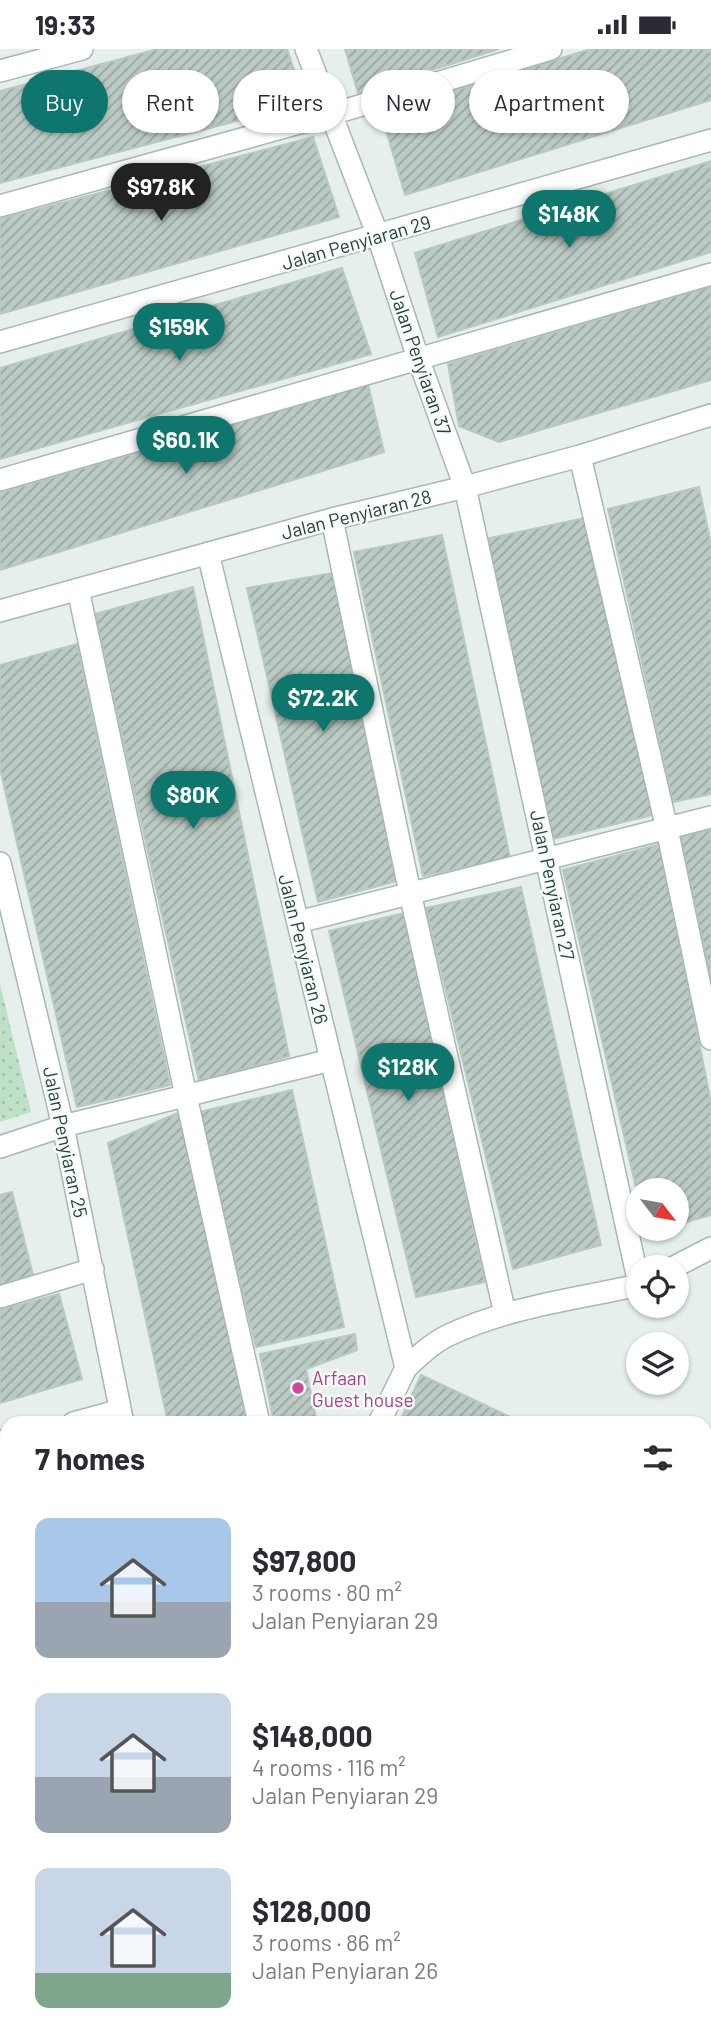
<!DOCTYPE html>
<meta charset="utf-8">
<style>
body{margin:0;font-family:Barlow,sans-serif;background:#f7f7f7;color:#2b2b33;height:100vh;display:flex;flex-direction:column;font-size:26px;white-space:nowrap}
*{box-sizing:border-box;margin:0}
p{font-size:23px;color:#7c7c81}
.icon{flex:none;width:38px;height:38px;fill:none;stroke:currentColor;stroke-width:2;stroke-linecap:round;stroke-linejoin:round}
.map{position:relative;flex:1;overflow:hidden}
.sheet{position:absolute;left:0px;top:1367px;width:712px;height:625px;display:flex;flex-direction:column;background:#fff;border-radius:21px 21px 0 0;box-shadow:0 2px 5px #0004}
.sheet>*{flex:none}
.hud{position:absolute;left:21px;top:21px;width:670px;height:63px;display:flex;gap:14px}
.needle{width:46px;rotate:121deg}
.fabs{position:absolute;left:626px;top:1129px;display:grid;gap:14px}
.fabs a{display:grid;place-items:center;width:63px;height:63px;border-radius:50%;background:#fff;box-shadow:0 2px 5px #0004;font-size:35px}
.price{position:absolute;translate:-50% -60px;padding:0 16px;border-radius:24px;background:#0f766e;color:#fff;font-size:23px;line-height:46px;filter:drop-shadow(0 2px 4px #0008)}
.price::after{content:'';position:absolute;left:50%;top:42px;width:21px;height:16px;margin-left:-10px;background:inherit;clip-path:polygon(0 0,100% 0,50% 100%)}
.price.current{background:#222;color:#fff}
ul{padding:0;list-style:none}
li{display:flex;align-items:center;gap:21px;height:175px;padding:0 35px}
li span{display:grid;place-items:center;flex:none;width:196px;height:140px;border-radius:14px;color:#555}
li>.icon{margin-inline-start:auto}
span .icon{width:84px;height:84px;fill:#fffc;stroke-width:1}
li b{font-size:30px}
h2{display:flex;justify-content:space-between;align-items:center;height:84px;padding:0 35px;font-size:30px}
.pill{padding:0 24px;border-radius:32px;background:#fff;box-shadow:0 2px 5px #0004;font-size:24px;line-height:63px}
.pill.current{background:#0f766e;color:#fff}
.status{display:flex;justify-content:space-between;align-items:center;height:49px;padding:0 35px;background:#fff;direction:ltr}
.status svg{height:19px;fill:currentColor}
.map>svg:first-child{display:block}
</style>
<div class="status"><b>19:33</b><svg viewBox="0 0 49 12"><path d="M0 12V9h3v3zM5 12V6h3v6zM10 12V3h3v9zM15 12V0h3v12zM26 1h20v11H26zM47 4h2v5h-2z"/></svg></div>
<div class="map">
<svg width="711" height="1991" viewBox="0 0 711 1991">
<defs>
<pattern id="park-dots" width="8" height="8" patternUnits="userSpaceOnUse" patternTransform="scale(1.75)"><rect width="8" height="8" fill="#bfe0c8"/><path d="M2 2h.1M6 6h.1" fill="none" stroke="#a4c1ad" stroke-width="1.8" stroke-linecap="round"/></pattern>
<pattern id="building-hatch" width="6" height="6" patternUnits="userSpaceOnUse" patternTransform="scale(1.75)"><rect width="6" height="6" fill="#bbcac4"/><path d="M-1 1l2-2M0 6l6-6M5 7l2-2" fill="none" stroke="#98a6a0"/></pattern>
</defs>
<rect width="100%" height="100%" fill="#e6efeb"/>
<!-- built -->
<path fill="#d4dfda" d="M282,1984H549L550,1991H279Z"/>
<!-- park -->
<path fill="url(#park-dots)" d="M0,935L31,1063L0,1073Z"/>
<!-- building -->
<path fill="url(#building-hatch)" stroke="#b8c9c2" stroke-width="2" d="M158,0H287L305,54L0,134V42Z
M345,0H499L358,44Z
M591,0H711V51L405,146L381,64Z
M313,88L339,168L0,265V170Z
M711,112V203L438,288L415,204Z
M342,219L371,305L0,410V319Z
M711,237V331L499,393L459,377L448,315Z
M368,335L384,403L0,521V444Z
M699,438L711,495V745L673,753L608,460Z
M585,469L657,765L553,790L485,490Z
M442,486L510,809L423,827L354,503Z
M333,524L397,832L318,853L247,539Z
M193,538L289,1007L199,1032L95,565Z
M77,595L170,1036L77,1058L0,719V616Z
M711,781V930L680,788Z
M660,795L711,1054V1166L677,1176V1141H639V1152L563,821Z
M521,838L601,1196L513,1220L426,859Z
M405,864L485,1233L416,1248L329,882Z
M292,1041L344,1278L256,1298L199,1063Z
M180,1063L248,1374H168L108,1094Z
M12,1143L33,1226L0,1236V1146Z
M59,1245L82,1330L0,1354V1261Z
M355,1285L357,1301L306,1320L317,1374H274L260,1305Z
M421,1326L523,1374H399Z
M7,1419V1508L0,1510V1421Z
M711,1454V1535L705,1537V1456Z
M7,1537V1604L0,1606V1539Z
M711,1569V1657L705,1659V1571Z
M7,1695V1770L0,1772V1697Z
M711,1706V1799L705,1801V1708Z
M7,1807V1883L0,1885V1810Z
M711,1837V1930L705,1931V1838Z
M711,1980V1991H668L694,1984H705V1982Z
M112,1984H238L235,1991H109Z
M349,1984H403L400,1991H346Z"/>
<g fill="none" stroke-linecap="round" stroke-linejoin="round">
<!-- minor casing -->
<g stroke="#a8b8b2" stroke-width="24">
<path id="minor" d="M306,0L378,187L418,309L465,438L639,1235
M0,22L82,0
M0,157L332,65L551,0
M0,293L711,91
M580,407L667,780L711,990
M0,431L711,225
M332,470L410,844L505,1265
M208,504L406,1319L379,1374
M78,540L186,1047L259,1374
M0,562L332,470L465,438L580,407L711,366
M0,814L63,1077L123,1374
M298,873L711,768
M0,1098L63,1077L331,1011
M674,1218L711,1199
M0,1248L93,1220
M406,1319C419,1307 432,1294 449,1286C508,1258 576,1250 639,1236
M73,1374L120,1361
M0,1393L7,1391
M705,1418L711,1416
M0,1526L7,1524
M705,1547L711,1545
M0,1645L7,1643
M705,1690L711,1688
M0,1796L7,1794
M705,1818L711,1816
M0,1934L7,1932
M705,1962L711,1961
M569,1984L570,1991
M88,1991L91,1984
M598,1991L622,1984"/>
</g>
<!-- minor -->
<use href="#minor" stroke="#fff" stroke-width="21"/>
</g>
<!-- markers -->
<circle fill="#d1479c" stroke="#f7fbf9" stroke-width="2.5" cx="298" cy="1339" r="7"/>
<g text-anchor="middle" dominant-baseline="central" stroke-width="5" stroke-linejoin="round" paint-order="stroke">
<!-- street labels -->
<g font-size="19" fill="#24423a" stroke="#f7fbf9">
<text transform="translate(356 193) rotate(-16)">Jalan Penyiaran 29</text>
<text transform="translate(421 313) rotate(71)">Jalan Penyiaran 37</text>
<text transform="translate(356 465) rotate(-14)">Jalan Penyiaran 28</text>
<text transform="translate(553 836) rotate(78)">Jalan Penyiaran 27</text>
<text transform="translate(304 900) rotate(76)">Jalan Penyiaran 26</text>
<text transform="translate(66 1093) rotate(78)">Jalan Penyiaran 25</text>
</g>
<!-- hotel labels -->
<g font-size="19" fill="#b23c85" stroke="#f7fbf9" text-anchor="start">
<text x="312" y="1328">Arfaan<tspan x="312" dy="22">Guest house</tspan></text>
</g>
</g>
</svg>
<div class="fabs">
<a><svg class="needle" viewBox="-14 -14 28 28"><path d="M0-13l5 13h-10z" fill="#e53935"/><path d="M0 13l5-13h-10z" fill="#7c7c81"/></svg></a>
<a><svg class="icon" aria-label="locate" viewBox="0 0 24 24"><circle cx="12" cy="12" r="6"/><path d="M12 2v4M12 18v4M2 12h4M18 12h4"/></svg></a>
<a><svg class="icon" aria-label="layers" viewBox="0 0 24 24"><path d="M12 4l9 5-9 5-9-5zM3 14l9 5 9-5"/></svg></a>
</div>
<b class="price current" style="left:161px;top:174px">$97.8K</b>
<b class="price" style="left:569px;top:201px">$148K</b>
<b class="price" style="left:179px;top:314px">$159K</b>
<b class="price" style="left:186px;top:427px">$60.1K</b>
<b class="price" style="left:323px;top:685px">$72.2K</b>
<b class="price" style="left:193px;top:782px">$80K</b>
<b class="price" style="left:408px;top:1054px">$128K</b>
<div class="hud">
<a class="pill current">Buy</a>
<a class="pill">Rent</a>
<a class="pill">Filters</a>
<a class="pill">New</a>
<a class="pill">Apartment</a>
</div>
<section class="sheet">
<h2>7 homes<svg class="icon" aria-label="filters" viewBox="0 0 24 24"><path d="M4 7h16M4 17h16"/><circle cx="9" cy="7" r="2"/><circle cx="15" cy="17" r="2"/></svg></h2>
<ul>
<li><span style="background:linear-gradient(#a9c7e8 60%,#9aa5b1 0)"><svg class="icon" aria-label="home" viewBox="0 0 24 24"><path d="M3 11l9-7 9 7M6 9v11h12V9"/></svg></span><div><b>$97,800</b><p>3 rooms · 80 m²</p><p>Jalan Penyiaran 29</p></div></li>
<li><span style="background:linear-gradient(#c9d6e8 60%,#9aa5b1 0)"><svg class="icon" aria-label="home" viewBox="0 0 24 24"><path d="M3 11l9-7 9 7M6 9v11h12V9"/></svg></span><div><b>$148,000</b><p>4 rooms · 116 m²</p><p>Jalan Penyiaran 29</p></div></li>
<li><span style="background:linear-gradient(#c9d6e8 75%,#7fa58c 0)"><svg class="icon" aria-label="home" viewBox="0 0 24 24"><path d="M3 11l9-7 9 7M6 9v11h12V9"/></svg></span><div><b>$128,000</b><p>3 rooms · 86 m²</p><p>Jalan Penyiaran 26</p></div></li>
</ul>
</section>
</div>
